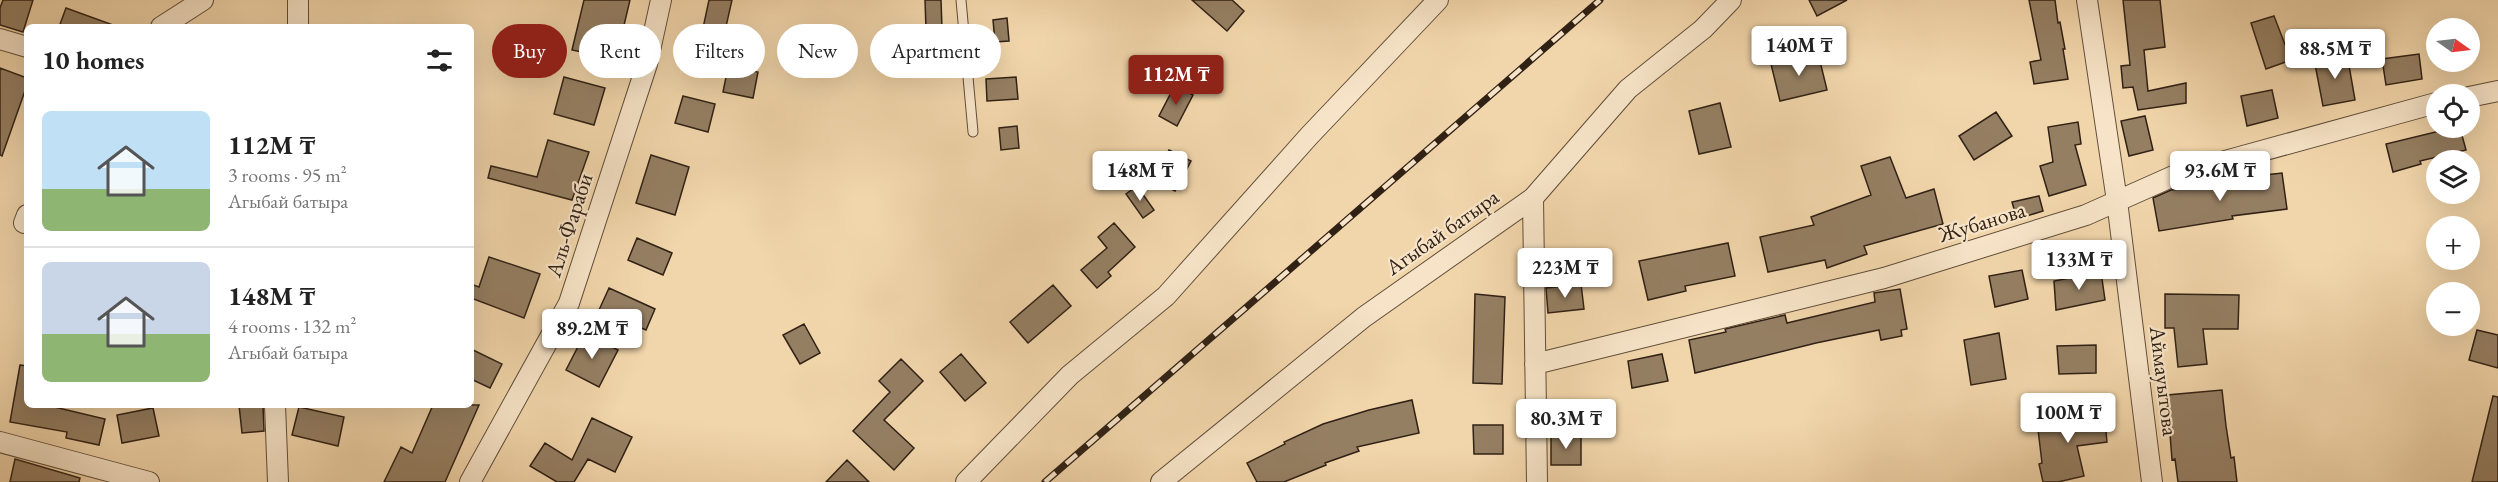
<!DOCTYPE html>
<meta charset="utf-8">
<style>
body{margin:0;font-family:"EB Garamond",serif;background:#f6f6f6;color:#222;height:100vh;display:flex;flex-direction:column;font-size:22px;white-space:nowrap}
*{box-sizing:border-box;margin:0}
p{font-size:20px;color:#767676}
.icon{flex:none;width:33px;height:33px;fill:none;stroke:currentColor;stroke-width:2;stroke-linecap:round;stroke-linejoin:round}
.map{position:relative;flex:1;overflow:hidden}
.side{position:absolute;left:24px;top:24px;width:450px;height:384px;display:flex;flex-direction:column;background:#fff;border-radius:9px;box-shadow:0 6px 24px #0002}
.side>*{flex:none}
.banner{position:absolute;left:492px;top:24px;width:570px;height:54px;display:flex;gap:12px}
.needle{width:39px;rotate:104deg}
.fabs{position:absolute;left:2426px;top:18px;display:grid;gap:12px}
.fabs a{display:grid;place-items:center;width:54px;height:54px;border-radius:50%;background:#fff;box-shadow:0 6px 24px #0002;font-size:30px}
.price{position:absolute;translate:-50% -51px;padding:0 14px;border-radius:6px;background:#fff;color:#222;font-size:20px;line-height:39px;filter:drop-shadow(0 2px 3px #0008)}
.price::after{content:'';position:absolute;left:50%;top:36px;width:18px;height:14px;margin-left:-9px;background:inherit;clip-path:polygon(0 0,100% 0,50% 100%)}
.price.selected{background:#8f2418;color:#fff}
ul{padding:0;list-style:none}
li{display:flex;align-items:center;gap:18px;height:150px;padding:0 18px}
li+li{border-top:2px solid #e0e0e0}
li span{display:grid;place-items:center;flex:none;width:168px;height:120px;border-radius:9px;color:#555}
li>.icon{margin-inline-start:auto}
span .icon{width:72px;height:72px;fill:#fffc;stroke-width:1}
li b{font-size:26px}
h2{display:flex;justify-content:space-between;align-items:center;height:72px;padding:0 18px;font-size:26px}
.tag{padding:0 21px;border-radius:27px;background:#fff;box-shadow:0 6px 24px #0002;font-size:21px;line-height:54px}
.tag.selected{background:#8f2418;color:#fff}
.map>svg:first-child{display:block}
</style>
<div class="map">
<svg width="2498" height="482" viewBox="0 0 2498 482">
<rect width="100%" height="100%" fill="#f2d6ab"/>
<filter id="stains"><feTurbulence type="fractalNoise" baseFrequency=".00333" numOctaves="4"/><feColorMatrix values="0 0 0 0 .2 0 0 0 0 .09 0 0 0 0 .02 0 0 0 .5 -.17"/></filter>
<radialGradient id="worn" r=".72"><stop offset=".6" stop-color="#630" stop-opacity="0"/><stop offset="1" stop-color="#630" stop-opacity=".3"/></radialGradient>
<!-- building -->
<path fill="#957f63" stroke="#302115" stroke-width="1.5" d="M3,0H33L23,32L0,25V8Z
M584,0H630L616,59L572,50Z
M709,0H732L725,31L703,28Z
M925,0H941L943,57L927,58Z
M1192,0H1232L1244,11L1227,31Z
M1809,0H1847L1817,16Z
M2029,0H2055L2058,23L2060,22L2065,49H2063L2068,79L2034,84L2030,62L2041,60Z
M2123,0H2160L2165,47L2144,50L2148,91L2186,83V103L2138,110L2133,87L2123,88L2121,66L2130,65Z
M66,8L113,25V27H59Z
M2274,16L2291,60L2266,69L2251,23Z
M1007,18L1009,41L995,42L993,20Z
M1818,53L1827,90L1780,101L1771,64Z
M2347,54L2355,100L2323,106L2314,59Z
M2419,54L2422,79L2386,85L2382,59Z
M728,67L758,72L753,98L723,92Z
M0,68L27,78V85L2,156L0,155Z
M564,77L605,88L594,125L554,114Z
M1016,77L1018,99L987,101L986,79Z
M1175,85L1193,95L1177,126L1159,116Z
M2272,90L2278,118L2247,126L2241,96Z
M683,96L715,104L708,132L675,123Z
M1720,103L1731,147L1699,154L1689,111Z
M1996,112L2012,136L1974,160L1959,136Z
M2145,116L2153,150L2129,156L2121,121Z
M2078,122L2081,144L2075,145L2086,185L2049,196L2040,166L2053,162L2048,127Z
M1017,126L1019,148L1001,150L999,128Z
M2452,128H2460L2466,150L2420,161L2421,164L2393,172L2386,144Z
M548,140L589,152L572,200L488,178L491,166L537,177Z
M1169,150L1191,161L1175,191L1154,180Z
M651,155L689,167L675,215L636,203Z
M1890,157L1906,198L1934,189L1943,224L1864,246L1867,254L1827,268L1825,260L1768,272L1760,237L1814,225L1811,217L1871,195L1861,166Z
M2282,173L2287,209L2232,216L2233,219L2159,231L2153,198L2171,190L2248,182L2247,177Z
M1137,186L1154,210L1143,218L1126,194Z
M2039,196L2043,211L2017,219L2012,202Z
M1114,223L1135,247L1108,272L1111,276L1097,288L1081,270L1107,248L1098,237Z
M637,238L672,253L663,275L628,260Z
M1728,243L1735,276L1685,286L1686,291L1648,300L1639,261Z
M489,257L540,274L524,318L471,298V284L479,287Z
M2022,270L2028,299L1995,307L1989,276Z
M2101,272L2105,300L2056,310L2054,281Z
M1581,284L1584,309L1548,313L1546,288Z
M1053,285L1071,306L1028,343L1010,322Z
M609,288L655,309L646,330L599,310Z
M1900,289L1907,329L1901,330L1902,336L1881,340L1879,330L1816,343L1695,373L1689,340L1726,332L1725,329L1785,315L1787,323L1875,302L1874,293Z
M1475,294L1505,297L1502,384L1473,383Z
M2165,294L2239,295L2238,329H2203L2207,364L2178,367L2174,328H2165Z
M804,324L820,353L800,364L783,335Z
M2477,330L2498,335V368L2469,360Z
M585,333L618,350L599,387L566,370Z
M1999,333L2006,379L1971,385L1964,340Z
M2096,345V373L2059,374L2057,346Z
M471,349L502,364L490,388L471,379Z
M961,354L986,383L965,401L940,372Z
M1662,354L1668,381L1632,388L1628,361Z
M901,359L923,381L884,420L914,448L894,470L853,431L890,392L879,381Z
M20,365L27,366V405H46L105,419L99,445L66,438L67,432L10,422Z
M2222,390L2226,426L2231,458L2234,457L2237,482H2178L2175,459L2172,460L2167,395Z
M2493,396L2498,397V482H2472Z
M1412,400L1419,433L1357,447L1359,451L1325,463L1326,465L1284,482H1257L1247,463L1285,444L1284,442L1323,424L1369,410Z
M239,405H263L264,431L242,433Z
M433,405H479L445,482H384L401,447L412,453Z
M299,407L344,417L338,446L292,435Z
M153,408L159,436L122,443L117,415Z
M2104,412L2107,442L2077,446L2084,476L2058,482H2043L2039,464L2042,463L2037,421Z
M592,418L632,437L615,472L588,459L574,482H557L530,466L545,443L572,460Z
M1473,425H1503V454H1474Z
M1551,435H1581V465H1551Z
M15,459L80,478L79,482H10Z
M847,460L869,482H826Z"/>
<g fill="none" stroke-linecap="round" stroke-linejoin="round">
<!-- lane casing -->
<g stroke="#604e3a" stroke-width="11">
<path id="lane" d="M961,0L973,132"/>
</g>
<!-- street casing -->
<g stroke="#604e3a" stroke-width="22">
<path id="street" d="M298,0V27
M2087,0L2117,201L2152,482
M161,27L203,0
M0,39L27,47
M2469,97L2498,91
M1533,198L1537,482
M24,223L27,215
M1535,364L1884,278L2086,215L2178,174L2436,103
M275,405L278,482
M0,442L149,482
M470,482L569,303L647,64L661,0
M966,482L1070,375L1166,296L1309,136L1438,0
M1161,482L1364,317L1533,198L1628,89L1703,29L1731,0"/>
</g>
<!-- lane -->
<use href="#lane" stroke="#f7e4c8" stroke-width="9"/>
<!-- street -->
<use href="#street" stroke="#f7e4c8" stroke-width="20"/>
<!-- rail casing -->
<g stroke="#302115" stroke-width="7">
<path id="rail" d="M1045,482L1600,0"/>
</g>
<!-- rail -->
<use href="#rail" stroke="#f7e4c8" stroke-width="4.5" stroke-dasharray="14" stroke-linecap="butt"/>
</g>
<g text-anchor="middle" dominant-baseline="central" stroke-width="4.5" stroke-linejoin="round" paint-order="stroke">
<!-- street labels -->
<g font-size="22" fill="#302115" stroke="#f7e4c8">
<text transform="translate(1982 222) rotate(-17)">Жубанова</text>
<text transform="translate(569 225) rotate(-72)">Аль-Фараби</text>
<text transform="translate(1442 232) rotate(-35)">Агыбай батыра</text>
<text transform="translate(2164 381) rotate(83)">Аймауытова</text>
</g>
</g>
<rect width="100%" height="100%" filter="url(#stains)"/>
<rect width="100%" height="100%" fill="url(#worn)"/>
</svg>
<div class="fabs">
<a><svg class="needle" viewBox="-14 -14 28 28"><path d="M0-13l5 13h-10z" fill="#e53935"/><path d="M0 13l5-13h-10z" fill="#767676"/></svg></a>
<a><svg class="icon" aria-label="locate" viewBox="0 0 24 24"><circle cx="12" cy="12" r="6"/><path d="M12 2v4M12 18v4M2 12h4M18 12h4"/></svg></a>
<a><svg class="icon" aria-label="layers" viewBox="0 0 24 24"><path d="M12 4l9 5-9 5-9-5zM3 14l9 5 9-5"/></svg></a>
<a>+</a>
<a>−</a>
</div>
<b class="price" style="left:1799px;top:77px">140M ₸</b>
<b class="price" style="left:2335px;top:80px">88.5M ₸</b>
<b class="price selected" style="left:1176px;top:106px">112M ₸</b>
<b class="price" style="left:1140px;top:202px">148M ₸</b>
<b class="price" style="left:2220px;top:202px">93.6M ₸</b>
<b class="price" style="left:2079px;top:291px">133M ₸</b>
<b class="price" style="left:1565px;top:299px">223M ₸</b>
<b class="price" style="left:592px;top:360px">89.2M ₸</b>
<b class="price" style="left:2068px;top:444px">100M ₸</b>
<b class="price" style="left:1566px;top:450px">80.3M ₸</b>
<div class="banner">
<a class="tag selected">Buy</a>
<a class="tag">Rent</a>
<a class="tag">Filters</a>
<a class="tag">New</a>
<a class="tag">Apartment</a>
</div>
<section class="side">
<h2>10 homes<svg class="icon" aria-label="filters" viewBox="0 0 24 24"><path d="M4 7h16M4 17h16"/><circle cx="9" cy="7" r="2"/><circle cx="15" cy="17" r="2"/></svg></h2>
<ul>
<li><span style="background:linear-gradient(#bfe0f5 65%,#8fb573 0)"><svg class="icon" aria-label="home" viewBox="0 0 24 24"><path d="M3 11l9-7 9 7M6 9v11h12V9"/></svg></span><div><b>112M ₸</b><p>3 rooms · 95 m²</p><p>Агыбай батыра</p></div></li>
<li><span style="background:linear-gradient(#c9d6e8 60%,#8fb573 0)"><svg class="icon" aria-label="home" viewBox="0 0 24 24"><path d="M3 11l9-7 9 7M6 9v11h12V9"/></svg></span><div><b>148M ₸</b><p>4 rooms · 132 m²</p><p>Агыбай батыра</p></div></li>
</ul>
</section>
</div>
